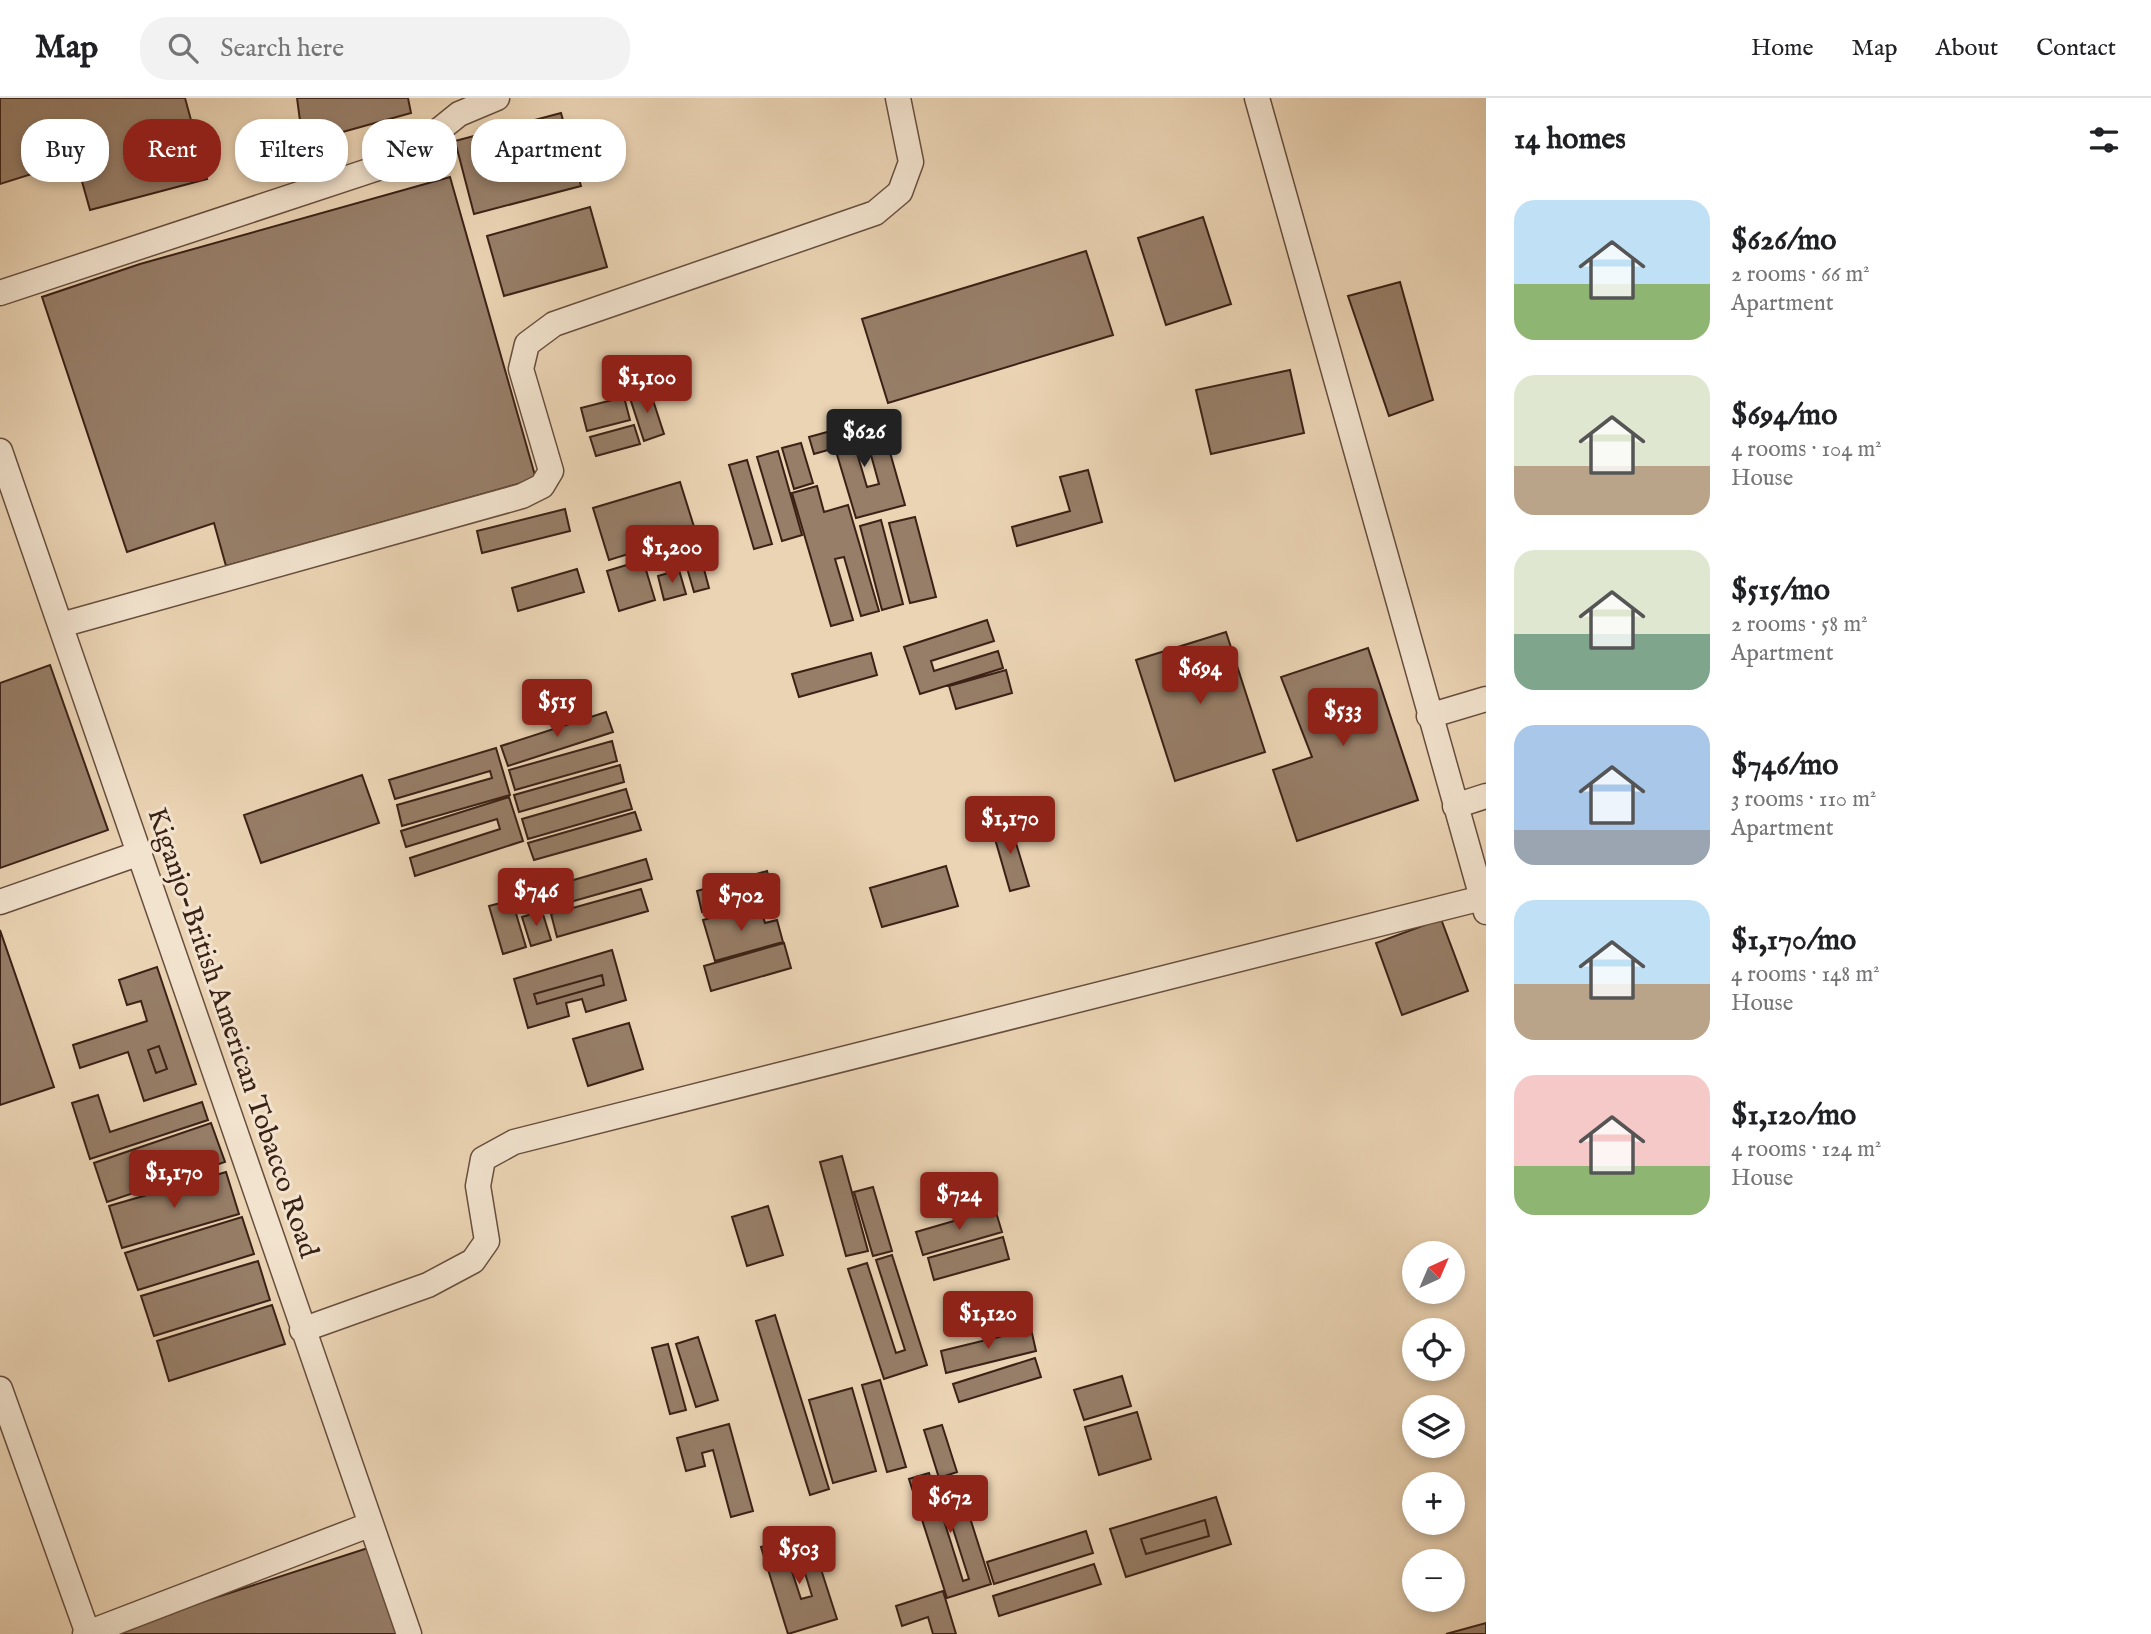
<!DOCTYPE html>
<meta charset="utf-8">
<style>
body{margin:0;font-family:"IM FELL English",serif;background:#f2f2f2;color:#202124;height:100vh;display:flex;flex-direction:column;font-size:26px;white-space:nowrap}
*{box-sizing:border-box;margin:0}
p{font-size:23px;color:#757577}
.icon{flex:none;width:38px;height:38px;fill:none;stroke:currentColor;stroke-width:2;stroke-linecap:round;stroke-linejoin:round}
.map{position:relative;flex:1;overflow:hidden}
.side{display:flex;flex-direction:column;background:#fff;width:665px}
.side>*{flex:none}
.banner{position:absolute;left:21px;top:21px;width:665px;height:63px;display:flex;gap:14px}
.needle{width:46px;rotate:44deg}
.fabs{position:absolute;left:1402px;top:1143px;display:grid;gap:14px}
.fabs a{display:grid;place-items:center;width:63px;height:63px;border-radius:50%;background:#fff;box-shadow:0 4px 10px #0003;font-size:35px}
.price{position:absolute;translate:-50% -60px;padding:0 16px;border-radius:7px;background:#8f2418;color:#fff;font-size:23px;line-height:46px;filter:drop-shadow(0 2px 4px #0008)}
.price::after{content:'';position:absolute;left:50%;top:42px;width:21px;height:16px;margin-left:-10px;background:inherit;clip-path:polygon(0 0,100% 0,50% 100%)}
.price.on{background:#222;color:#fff}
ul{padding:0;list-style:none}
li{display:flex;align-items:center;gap:21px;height:175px;padding:0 28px}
li span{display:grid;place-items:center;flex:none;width:196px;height:140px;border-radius:21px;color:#555}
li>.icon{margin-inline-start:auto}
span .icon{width:84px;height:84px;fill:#fffc;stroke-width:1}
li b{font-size:30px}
h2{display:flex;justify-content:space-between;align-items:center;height:84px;padding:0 28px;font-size:30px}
.chip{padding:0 24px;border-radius:28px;background:#fff;box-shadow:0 4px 10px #0003;font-size:24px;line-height:63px}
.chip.on{background:#8f2418;color:#fff}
header{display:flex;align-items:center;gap:42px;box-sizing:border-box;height:98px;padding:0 35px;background:#fff;border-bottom:2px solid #e0e0e0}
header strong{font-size:33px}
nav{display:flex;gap:38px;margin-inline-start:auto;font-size:24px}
.search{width:490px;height:63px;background:#f2f2f2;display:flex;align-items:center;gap:18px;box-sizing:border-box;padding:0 24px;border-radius:28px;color:#757577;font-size:26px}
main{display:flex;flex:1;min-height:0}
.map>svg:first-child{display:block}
</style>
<header>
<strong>Map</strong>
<div class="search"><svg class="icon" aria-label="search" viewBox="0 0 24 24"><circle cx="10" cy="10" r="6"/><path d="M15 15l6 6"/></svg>Search here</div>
<nav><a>Home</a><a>Map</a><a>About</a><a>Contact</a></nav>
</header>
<main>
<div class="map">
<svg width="1486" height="1536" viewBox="0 0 1486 1536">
<rect width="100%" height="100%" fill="#ebd4b4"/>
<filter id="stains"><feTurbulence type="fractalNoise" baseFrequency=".00286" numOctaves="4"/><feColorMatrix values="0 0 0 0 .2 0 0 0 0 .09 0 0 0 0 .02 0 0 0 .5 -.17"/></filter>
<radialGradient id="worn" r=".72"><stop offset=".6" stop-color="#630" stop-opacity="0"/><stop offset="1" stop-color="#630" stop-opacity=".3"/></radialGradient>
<!-- building -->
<path fill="#977e68" stroke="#3b2116" stroke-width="2" fill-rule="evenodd" d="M0,0H185L207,81L90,112L76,62L0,86Z
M297,0H408L411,15L303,45Z
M561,15L581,88L474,116L455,43Z
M450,79L536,381L226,468L214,425L127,454L42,199L140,166Z
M590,109L607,169L504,198L487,138Z
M1203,119L1231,206L1166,227L1138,140Z
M1086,153L1113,237L888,305L862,221Z
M1400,184L1433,302L1389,318L1348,198Z
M1290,272L1304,335L1211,356L1196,292Z
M649,290L664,336L644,343L629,297Z
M624,299L630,322L587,333L581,310Z
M881,323L905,407L856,420L835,350L814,356L809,339L849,328L867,389L879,386L863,328Z
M634,327L640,346L596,358L590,339Z
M801,345L813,385L794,391L782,350Z
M778,353L802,437L782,443L757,359Z
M747,362L772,446L754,451L729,367Z
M1088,372L1102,424L1017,448L1012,429L1070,413L1060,379Z
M680,384L696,435L609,462L593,410Z
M817,388L824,414L848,407L879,513L861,518L844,459L835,461L853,522L831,528L792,395Z
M565,411L570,433L482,455L477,433Z
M915,419L936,499L910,505L889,425Z
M881,422L903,506L882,512L860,428Z
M696,441L709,490L694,494L680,446Z
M643,462L655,502L619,513L607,473Z
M577,471L584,494L518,513L512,490Z
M679,472L686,496L664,502L658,478Z
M987,522L994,543L931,563L934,573L998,553L1003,570L920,596L904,549Z
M1226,534L1265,654L1175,683L1136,562Z
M1368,550L1418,702L1297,743L1273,672L1312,659L1281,579Z
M871,555L877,577L799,599L792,576Z
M50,567L108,732L0,770V585Z
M1006,572L1012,595L956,611L949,588Z
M606,614L613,634L508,668L501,648Z
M612,643L617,663L515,692L509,672Z
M496,650L510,697L402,728L397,707L492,680L490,673L395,701L389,682Z
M620,667L624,684L519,714L514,697Z
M362,677L379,725L261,765L244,717Z
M626,691L632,711L528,741L522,721Z
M509,699L523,743L415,778L410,760L500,731L497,721L406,749L401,733Z
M635,714L641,732L534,762L528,745Z
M1009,722L1029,788L1010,793L991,727Z
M646,761L652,781L545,811L539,792Z
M946,768L958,808L882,829L870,790Z
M767,773L773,794L702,814L697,793Z
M641,791L648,813L557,839L551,816Z
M512,802L526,849L503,856L489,808Z
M759,806L765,825L777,822L783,844L715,863L703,822Z
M542,813L551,842L531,848L522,819Z
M1441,821L1468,893L1402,917L1376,845Z
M0,832L54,989L0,1007Z
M784,845L791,870L711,893L704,868Z
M612,852L626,902L586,914L582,901L566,905L569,918L528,930L514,881ZM602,877L604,887L537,906L534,896Z
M157,869L196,986L144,1003L128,954L80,970L73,947L147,923L141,903L127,907L119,882ZM159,948L167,971L156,975L148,952Z
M602,877L604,887L537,906L534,896Z
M629,925L643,971L588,988L573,941Z
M159,948L167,971L156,975L148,952Z
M98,997L110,1034L202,1004L208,1022L90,1061L72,1005Z
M211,1025L225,1064L107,1104L94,1065Z
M842,1058L868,1153L846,1158L820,1064Z
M226,1074L239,1116L122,1150L109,1108Z
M873,1089L892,1153L873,1158L854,1094Z
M768,1108L783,1157L747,1168L732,1119Z
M995,1111L1002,1134L923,1157L916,1134Z
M242,1119L254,1156L138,1192L125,1155Z
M1003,1139L1009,1161L934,1182L928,1160Z
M892,1157L927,1267L884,1281L848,1171L867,1165L896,1255L905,1252L876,1162Z
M258,1163L270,1202L154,1238L141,1198Z
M272,1207L285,1246L169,1283L157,1243Z
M775,1217L829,1391L810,1397L756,1223Z
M1031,1231L1036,1253L946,1275L941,1253Z
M698,1239L718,1302L696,1309L676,1246Z
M668,1246L686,1312L670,1316L652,1250Z
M1035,1260L1041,1279L959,1304L953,1286Z
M1122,1278L1131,1308L1084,1322L1074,1292Z
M880,1282L906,1369L887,1374L862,1287Z
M852,1290L876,1373L833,1385L809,1302Z
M1137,1314L1151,1361L1099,1377L1085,1329Z
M729,1326L753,1413L731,1419L713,1352L702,1355L705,1368L686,1373L677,1340Z
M942,1327L957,1374L939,1380L924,1332Z
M929,1375L963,1483L969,1481L938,1384L957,1379L991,1486L947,1500L909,1381Z
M1216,1399L1231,1446L1126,1479L1110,1431ZM1205,1422L1209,1438L1146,1456L1141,1441Z
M1205,1422L1209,1438L1146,1456L1141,1441Z
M1086,1433L1093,1455L994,1486L987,1464Z
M809,1434L837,1521L788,1536L761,1449L782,1443L801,1501L812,1498L794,1439Z
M374,1448L403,1536H117L116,1532Z
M1094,1466L1101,1486L999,1518L993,1498Z
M943,1493L956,1536H933L928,1519L902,1528L896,1508Z
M1486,1525V1536H1446Z"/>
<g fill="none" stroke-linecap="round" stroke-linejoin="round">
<!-- street casing -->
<g stroke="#674e3e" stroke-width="27">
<path id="street" d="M1257,0L1486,814
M0,195L402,62L459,16L497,0
M0,353L409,1536
M61,527L522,398L542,388L551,373L521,271L527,246L554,226L875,115L900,94L911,64L898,0
M1429,618L1486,601
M1455,708L1486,698
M0,804L140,755
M302,1232L428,1187L473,1163L487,1143L478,1088L483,1061L514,1044L1482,800
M0,1291L88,1536
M85,1536L369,1427"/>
</g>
<!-- street -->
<use href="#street" stroke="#f2e3ce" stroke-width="24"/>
</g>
<g text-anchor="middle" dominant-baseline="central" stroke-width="6" stroke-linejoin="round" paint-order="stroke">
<!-- street labels -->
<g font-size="28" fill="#3b2116" stroke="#f2e3ce">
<text transform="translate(232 935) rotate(71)">Kiganjo-British American Tobacco Road</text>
</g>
</g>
<rect width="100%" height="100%" filter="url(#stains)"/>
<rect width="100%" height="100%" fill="url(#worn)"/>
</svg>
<div class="fabs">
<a><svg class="needle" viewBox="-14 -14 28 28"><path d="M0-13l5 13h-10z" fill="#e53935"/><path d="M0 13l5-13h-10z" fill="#757577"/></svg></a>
<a><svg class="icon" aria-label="locate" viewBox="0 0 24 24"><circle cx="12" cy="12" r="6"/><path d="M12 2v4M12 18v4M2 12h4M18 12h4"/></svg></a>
<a><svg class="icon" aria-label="layers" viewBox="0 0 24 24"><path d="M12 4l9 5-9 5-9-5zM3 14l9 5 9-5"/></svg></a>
<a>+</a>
<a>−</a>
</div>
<b class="price" style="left:647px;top:317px">$1,100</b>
<b class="price on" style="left:864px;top:371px">$626</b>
<b class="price" style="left:672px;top:487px">$1,200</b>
<b class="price" style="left:1200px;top:608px">$694</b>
<b class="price" style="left:557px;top:641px">$515</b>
<b class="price" style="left:1343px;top:650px">$533</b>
<b class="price" style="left:1010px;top:758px">$1,170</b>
<b class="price" style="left:536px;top:830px">$746</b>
<b class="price" style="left:741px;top:835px">$702</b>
<b class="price" style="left:174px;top:1112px">$1,170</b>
<b class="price" style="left:959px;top:1134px">$724</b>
<b class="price" style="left:988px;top:1253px">$1,120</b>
<b class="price" style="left:950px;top:1437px">$672</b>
<b class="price" style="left:799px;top:1488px">$503</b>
<div class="banner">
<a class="chip">Buy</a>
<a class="chip on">Rent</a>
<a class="chip">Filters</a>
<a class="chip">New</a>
<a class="chip">Apartment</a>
</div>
</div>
<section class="side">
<h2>14 homes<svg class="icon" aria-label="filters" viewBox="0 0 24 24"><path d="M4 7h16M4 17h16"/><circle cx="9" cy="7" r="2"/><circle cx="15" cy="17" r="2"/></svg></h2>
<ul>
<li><span style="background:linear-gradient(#bfe0f5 60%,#8fb573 0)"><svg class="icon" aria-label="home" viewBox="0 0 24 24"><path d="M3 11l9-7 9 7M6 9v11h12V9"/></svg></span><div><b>$626/mo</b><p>2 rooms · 66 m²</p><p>Apartment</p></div></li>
<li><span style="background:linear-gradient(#dfe7d0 65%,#b9a48a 0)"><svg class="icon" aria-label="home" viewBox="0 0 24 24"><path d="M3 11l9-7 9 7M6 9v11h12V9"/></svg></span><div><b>$694/mo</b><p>4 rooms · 104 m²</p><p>House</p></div></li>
<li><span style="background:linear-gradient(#dfe7d0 60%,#7fa58c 0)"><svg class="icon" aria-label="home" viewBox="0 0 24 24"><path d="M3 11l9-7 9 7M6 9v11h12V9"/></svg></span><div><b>$515/mo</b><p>2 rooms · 58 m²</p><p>Apartment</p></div></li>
<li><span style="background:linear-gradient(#a9c7e8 75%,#9aa5b1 0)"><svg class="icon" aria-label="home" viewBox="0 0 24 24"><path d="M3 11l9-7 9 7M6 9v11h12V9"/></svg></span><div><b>$746/mo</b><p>3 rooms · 110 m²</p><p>Apartment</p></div></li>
<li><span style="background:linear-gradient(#bfe0f5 60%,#b9a48a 0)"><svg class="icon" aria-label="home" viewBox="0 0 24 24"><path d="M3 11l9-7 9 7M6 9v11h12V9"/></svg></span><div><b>$1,170/mo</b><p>4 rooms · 148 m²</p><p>House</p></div></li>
<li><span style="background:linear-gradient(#f6c9c9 65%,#8fb573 0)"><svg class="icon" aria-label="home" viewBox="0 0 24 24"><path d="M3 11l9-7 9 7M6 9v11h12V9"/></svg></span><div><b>$1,120/mo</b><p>4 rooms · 124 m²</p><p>House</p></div></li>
</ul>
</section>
</main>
